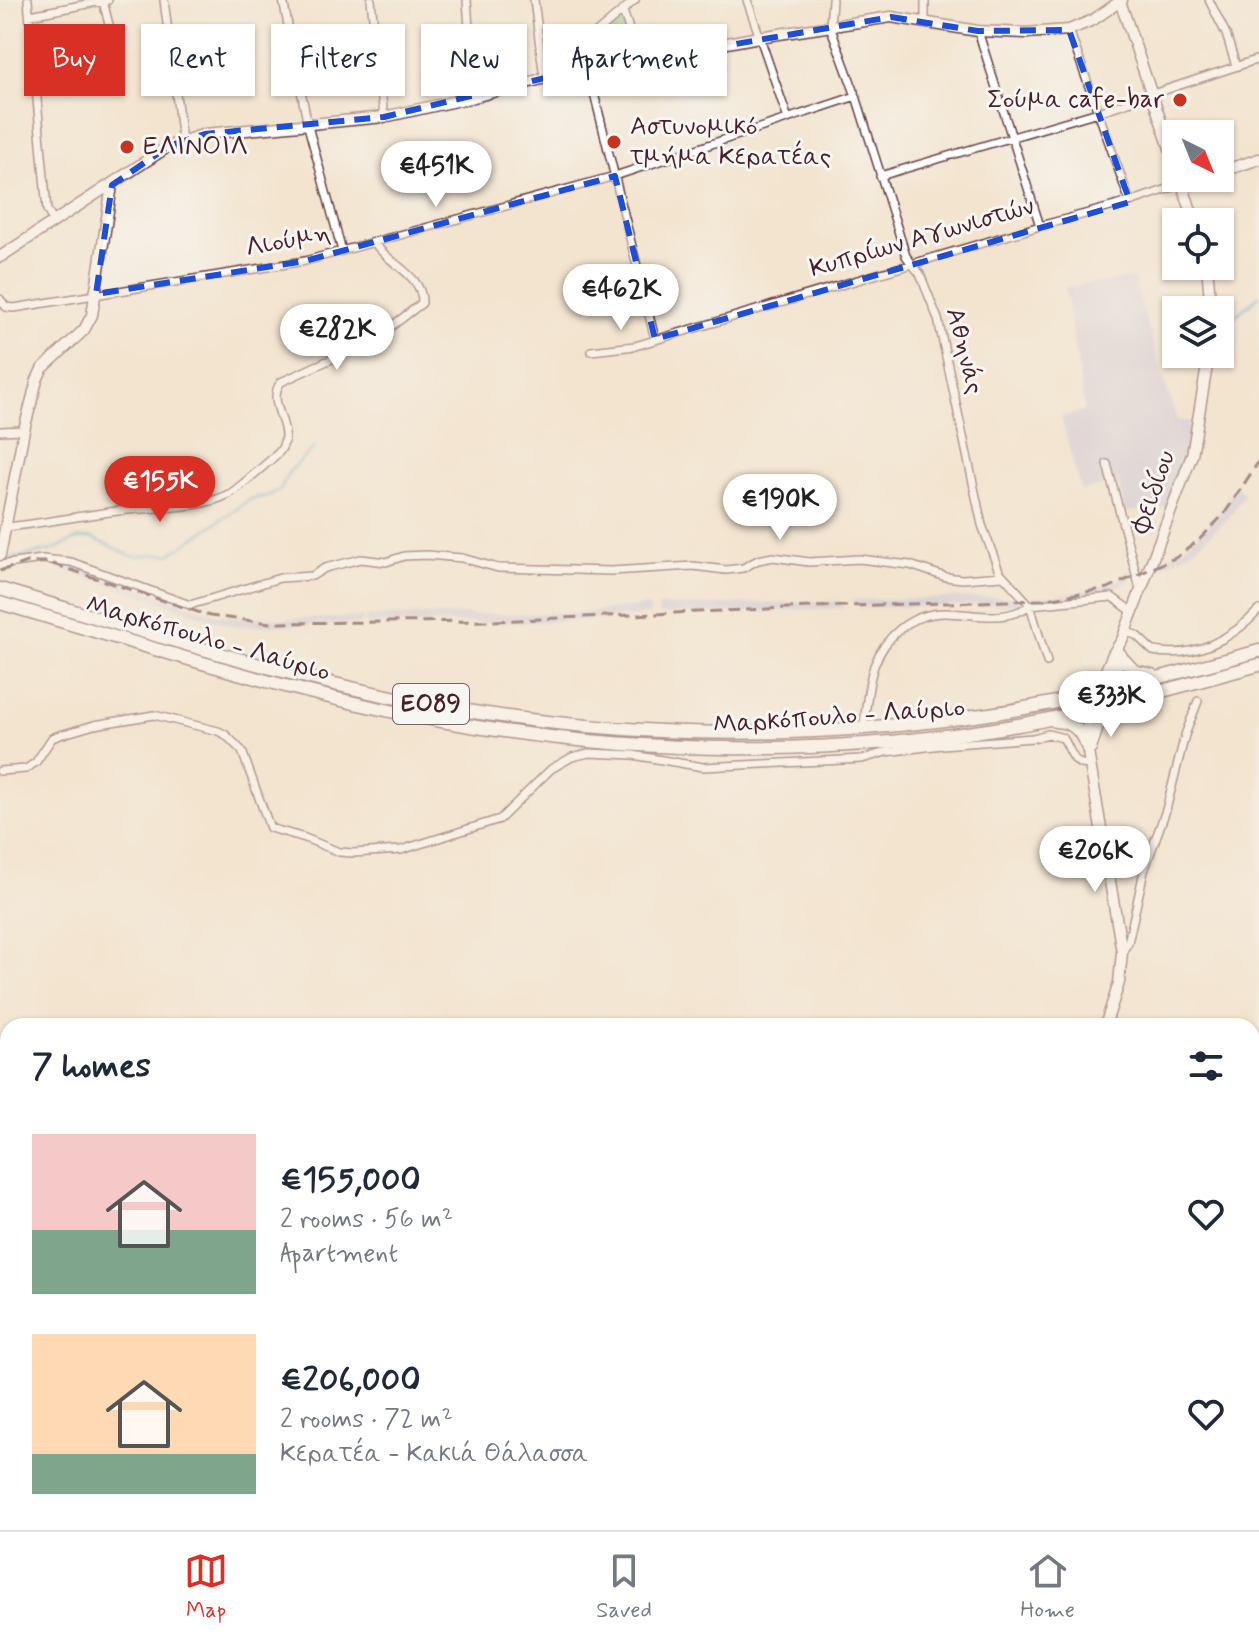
<!DOCTYPE html>
<meta charset="utf-8">
<style>
body{margin:0;font-family:Mynerve,sans-serif;background:#f2f2f3;color:#1f2937;height:100vh;display:flex;flex-direction:column;font-size:30px;white-space:nowrap}
*{box-sizing:border-box;margin:0}
p{font-size:26px;color:#747a83}
.icon{flex:none;width:44px;height:44px;fill:none;stroke:currentColor;stroke-width:2;stroke-linecap:round;stroke-linejoin:round}
.map{position:relative;flex:1;overflow:hidden}
.panel{position:absolute;left:0px;top:1018px;width:1260px;height:512px;display:flex;flex-direction:column;background:#fff;border-radius:24px 24px 0 0;box-shadow:0 2px 6px #0004}
.panel>*{flex:none}
.hud{position:absolute;left:24px;top:24px;width:800px;height:72px;display:flex;gap:16px}
.needle{width:52px;rotate:137deg}
.tools{position:absolute;left:1162px;top:120px;display:grid;gap:16px}
.tools a{display:grid;place-items:center;width:72px;height:72px;border-radius:0px;background:#fff;box-shadow:0 2px 6px #0004;font-size:40px}
.price{position:absolute;translate:-50% -68px;padding:0 18px;border-radius:28px;background:#fff;color:#222;font-size:26px;line-height:52px;filter:drop-shadow(0 2px 4px #0008)}
.price::after{content:'';position:absolute;left:50%;top:48px;width:24px;height:18px;margin-left:-12px;background:inherit;clip-path:polygon(0 0,100% 0,50% 100%)}
.price.active{background:#d93025;color:#fff}
ul{padding:0;list-style:none}
li{display:flex;align-items:center;gap:24px;height:200px;padding:0 32px}
li span{display:grid;place-items:center;flex:none;width:224px;height:160px;border-radius:0px;color:#555}
li>.icon{margin-inline-start:auto}
span .icon{width:96px;height:96px;fill:#fffc;stroke-width:1}
li b{font-size:34px}
h2{display:flex;justify-content:space-between;align-items:center;height:96px;padding:0 32px;font-size:34px}
.tag{padding:0 28px;border-radius:0px;background:#fff;box-shadow:0 2px 6px #0004;font-size:28px;line-height:72px}
.tag.active{background:#d93025;color:#fff}
.tab-bar{display:flex;justify-content:space-around;align-items:center;height:112px;border-top:2px solid #e0e1e3;background:#fff;font-size:22px;color:#747a83}
.tab-bar a{display:grid;justify-items:center;gap:4px}
.tab-bar .active{color:#d93025}
.map>svg:first-child{display:block}
</style>
<div class="map">
<svg width="1259" height="1530" viewBox="0 0 1259 1530">
<defs>
<pattern id="park-tufts" width="24" height="20" patternUnits="userSpaceOnUse" patternTransform="scale(2)"><rect width="24" height="20" fill="#85cc88"/><path d="M3 7l-1-3M5 7V3M7 7l1-3M15 17l-1-3M17 17v-4M19 17l1-3" fill="none" stroke="#74af76"/></pattern>
</defs>
<rect width="100%" height="100%" fill="#f6f6f2"/>
<filter id="ink" filterUnits="userSpaceOnUse"><feTurbulence type="fractalNoise" baseFrequency=".0125" numOctaves="2"/><feDisplacementMap in="SourceGraphic" scale="16" xChannelSelector="R" yChannelSelector="G"/><feConvolveMatrix kernelMatrix="1 2 1 2 8 2 1 2 1" color-interpolation-filters="sRGB"/></filter>
<filter id="wash" filterUnits="userSpaceOnUse"><feTurbulence type="fractalNoise" baseFrequency=".006" numOctaves="4" result="noise"/><feDisplacementMap in="SourceGraphic" scale="32" xChannelSelector="R" yChannelSelector="G"/><feGaussianBlur stdDeviation="1.8" result="paint"/><feColorMatrix in="noise" values="0 0 0 0 0 0 0 0 0 0 0 0 0 0 0 0 0 1.4 0 .05"/><feComposite in="paint" operator="in"/></filter>
<g filter="url(#wash)">
<rect width="100%" height="100%" fill="#f3e4cf"/>
<!-- industrial -->
<path fill="#c3c1db" d="M1133,278L1177,420L1192,422L1186,455L1168,507L1125,512L1118,482L1081,491L1061,417L1085,411L1065,287Z
M1235,486L1245,493L1227,520L1190,552L1155,570L1157,562L1179,551L1208,526L1225,505Z
M49,562L81,568L217,615L284,619L363,617L361,624L234,626L47,564Z
M1133,568L1134,572L1128,582L1112,588L1061,599L1039,601L1031,597L1069,594L1100,586L1121,579Z
M1017,597L1020,604L860,608L852,600Z
M838,601L845,608L659,615L658,606Z
M649,606L650,615L547,622L365,624L366,616L575,613Z"/>
<!-- park -->
<path fill="url(#park-tufts)" stroke="#68765a" stroke-width="2" d="M624,18L632,43L594,52L591,44Z"/>
<g fill="none" stroke-linecap="round" stroke-linejoin="round">
<!-- stream -->
<path stroke="#4eafcd" stroke-width="3" d="M1226,324L1259,296
M9,559L53,550L77,539L92,538L132,556L171,554L251,499L267,496L280,490L289,472L315,447"/>
</g>
</g>
<g filter="url(#ink)">
<g fill="none" stroke-linecap="round" stroke-linejoin="round">
<!-- street casing -->
<g stroke="#633d44" stroke-width="10">
<path id="street" d="M28,0L47,210L54,223
M164,0L182,141
M283,0L308,126L342,251
M371,0L384,117
M467,0L474,97
M534,0L544,78
M747,0L788,119
M832,0L830,26L856,96L906,256L920,274L938,319L982,525L999,571L1030,605L1112,597L1133,612
M1209,0L1226,34L1236,66
M103,1L118,60
M623,11L639,59
M30,15L108,0
M925,22V0
M1069,30L1130,202
M978,31L1040,226
M588,69L655,339
M557,75L569,56L635,0
M880,176L1098,112L1259,59
M0,299L6,307L14,308L305,261L615,176L856,96
M591,351L635,346L1040,226L1130,202L1182,184
M0,431L24,430
M1107,464L1140,589
M6,527C47,523 87,514 127,510C158,507 201,509 229,494C233,493 278,454 280,451C297,428 264,404 281,382L375,339L422,303C423,274 387,264 374,242
M0,565L42,559L71,562L190,605L280,578L312,576L325,568L361,559L386,562L404,556L427,555L462,558L498,568L611,571L693,566L726,570L743,568L758,560L773,557L809,562L859,559L910,565L946,577L962,579L1002,576
M1125,632L1136,635L1153,651C1194,659 1232,639 1259,610
M863,728C867,708 867,685 874,666C885,636 911,613 945,613C973,613 1005,624 1030,605L1047,662
M0,771L26,769L36,762L52,738L60,735L94,725L154,715L218,731L226,735L242,751L270,828L305,838L339,852L353,853L401,850L500,819L551,769L572,757L589,753L633,755L703,767L862,759L886,752L942,745L1033,738L1048,734L1063,738C1071,749 1073,768 1089,764
M1122,952L1128,943L1144,871L1166,810L1185,735L1198,701
M0,1360L8,1351"/>
</g>
<!-- secondary casing -->
<g stroke="#633d44" stroke-width="13">
<path id="secondary" d="M1120,1L1176,166
M1220,172L1259,159
M1180,178L1195,222
M1182,184L1201,178
M0,257L169,146L205,134L384,117L474,97L557,75L759,37L891,17L978,31L1026,33L1069,30L1093,20L1122,0
M1207,266L1211,310
M0,555L24,430L37,380L42,369L84,330L92,315L112,185
M1091,749L1121,654
M1105,1026L1119,983L1122,952L1087,746V728L1096,693L1113,654L1122,640L1192,455L1209,354
M922,1530L925,1522
M1132,1530V1522"/>
</g>
<!-- highway casing -->
<g stroke="#633d44" stroke-width="15">
<path id="highway" d="M0,589C146,632 293,680 443,707C621,738 803,741 982,715C1076,702 1168,675 1259,651
M0,603C144,645 288,693 436,720C631,756 845,759 1040,721C1114,706 1186,684 1259,665
M1121,657L1134,671L1152,675
M1055,721C1074,722 1080,730 1087,746"/>
</g>
<!-- street -->
<use href="#street" stroke="#fff" stroke-width="7"/>
<!-- secondary -->
<use href="#secondary" stroke="#fff" stroke-width="10"/>
<!-- highway -->
<use href="#highway" stroke="#fff" stroke-width="12"/>
<!-- rail -->
<path stroke="#4a1f2b" stroke-width="3" stroke-dasharray="12 6" stroke-linecap="butt" d="M0,571L27,562H47L210,616L271,623L493,621L812,607L1042,600L1108,588L1177,557L1200,539L1225,513L1259,461"/>
</g>
</g>
<!-- marked area -->
<path d="M0 0H1259V1530H0ZM891,17L978,31L1069,30L1130,202L655,339L615,176L305,261L96,294L112,185L169,146L205,134L384,117L557,75Z" fill="#f3e4cf" fill-opacity=".55" fill-rule="evenodd"/>
<path fill="none" stroke="#1d4ed8" stroke-width="6" stroke-dasharray="16 10" stroke-linejoin="round" d="M891,17L978,31L1069,30L1130,202L655,339L615,176L305,261L96,294L112,185L169,146L205,134L384,117L557,75Z"/>
<!-- markers -->
<g fill="#c8321e" stroke="#f6f6f2" stroke-width="3">
<circle cx="1180" cy="100" r="8"/>
<circle cx="614" cy="142" r="8"/>
<circle cx="127" cy="147" r="8"/>
</g>
<g text-anchor="middle" dominant-baseline="central" stroke-width="6" stroke-linejoin="round" paint-order="stroke">
<!-- shield labels -->
<rect fill="#f6f6f2" stroke="#7e6067" stroke-width="2" x="393" y="684" width="76" height="40" rx="6"/>
<g font-size="24" font-weight="bold" fill="#4a1f2b">
<text x="431" y="704">ΕΟ89</text>
</g>
<!-- poi labels -->
<g font-size="26" fill="#4a1f2b" stroke="#f6f6f2" text-anchor="start">
<text x="1164" y="100" text-anchor="end">Σούμα cafe-bar</text>
<text x="630" y="127">Αστυνομικό<tspan x="630" dy="30">τμήμα Κερατέας</tspan></text>
<text x="143" y="147">ΕΛΙΝΟΙΛ</text>
</g>
<!-- street labels -->
<g font-size="26" fill="#4a1f2b" stroke="#f6f6f2">
<text transform="translate(922 238) rotate(-16)">Κυπρίων Αγωνιστών</text>
<text transform="translate(288 241) rotate(-11)">Λιούμη</text>
<text transform="translate(964 351) rotate(76)">Αθηνάς</text>
<text transform="translate(1154 492) rotate(-71)">Φειδίου</text>
<text transform="translate(208 639) rotate(16)">Μαρκόπουλο - Λαύριο</text>
<text transform="translate(839 717) rotate(-4)">Μαρκόπουλο - Λαύριο</text>
</g>
</g>
</svg>
<div class="tools">
<a><svg class="needle" viewBox="-14 -14 28 28"><path d="M0-13l5 13h-10z" fill="#e53935"/><path d="M0 13l5-13h-10z" fill="#747a83"/></svg></a>
<a><svg class="icon" aria-label="locate" viewBox="0 0 24 24"><circle cx="12" cy="12" r="6"/><path d="M12 2v4M12 18v4M2 12h4M18 12h4"/></svg></a>
<a><svg class="icon" aria-label="layers" viewBox="0 0 24 24"><path d="M12 4l9 5-9 5-9-5zM3 14l9 5 9-5"/></svg></a>
</div>
<b class="price" style="left:436px;top:209px">€451K</b>
<b class="price" style="left:621px;top:332px">€462K</b>
<b class="price" style="left:337px;top:372px">€282K</b>
<b class="price active" style="left:160px;top:524px">€155K</b>
<b class="price" style="left:780px;top:542px">€190K</b>
<b class="price" style="left:1111px;top:739px">€333K</b>
<b class="price" style="left:1095px;top:894px">€206K</b>
<div class="hud">
<a class="tag active">Buy</a>
<a class="tag">Rent</a>
<a class="tag">Filters</a>
<a class="tag">New</a>
<a class="tag">Apartment</a>
</div>
<section class="panel">
<h2>7 homes<svg class="icon" aria-label="filters" viewBox="0 0 24 24"><path d="M4 7h16M4 17h16"/><circle cx="9" cy="7" r="2"/><circle cx="15" cy="17" r="2"/></svg></h2>
<ul>
<li><span style="background:linear-gradient(#f6c9c9 60%,#7fa58c 0)"><svg class="icon" aria-label="home" viewBox="0 0 24 24"><path d="M3 11l9-7 9 7M6 9v11h12V9"/></svg></span><div><b>€155,000</b><p>2 rooms · 56 m²</p><p>Apartment</p></div><svg class="icon" aria-label="heart" viewBox="0 0 24 24"><path d="M12 20l-8-8c-3-5 5-10 8-4 3-6 11-1 8 4z"/></svg></li>
<li><span style="background:linear-gradient(#ffd9b3 75%,#7fa58c 0)"><svg class="icon" aria-label="home" viewBox="0 0 24 24"><path d="M3 11l9-7 9 7M6 9v11h12V9"/></svg></span><div><b>€206,000</b><p>2 rooms · 72 m²</p><p>Κερατέα - Κακιά Θάλασσα</p></div><svg class="icon" aria-label="heart" viewBox="0 0 24 24"><path d="M12 20l-8-8c-3-5 5-10 8-4 3-6 11-1 8 4z"/></svg></li>
</ul>
</section>
</div>
<nav class="tab-bar">
<a class="active"><svg class="icon" aria-label="map" viewBox="0 0 24 24"><path d="M3 6l6-2 6 2 6-2v14l-6 2-6-2-6 2zM9 4v14M15 6v14"/></svg>Map</a>
<a><svg class="icon" aria-label="saved" viewBox="0 0 24 24"><path d="M7 4h10v16l-5-4-5 4z"/></svg>Saved</a>
<a><svg class="icon" aria-label="home" viewBox="0 0 24 24"><path d="M3 11l9-7 9 7M6 9v11h12V9"/></svg>Home</a>
</nav>
